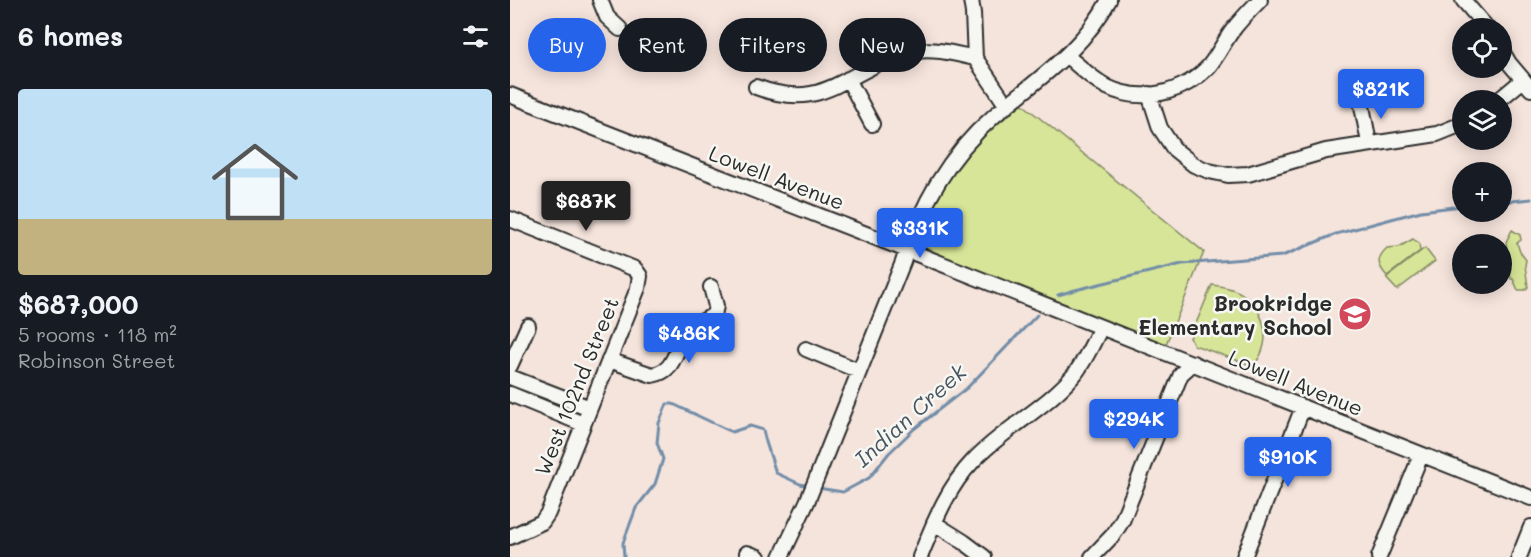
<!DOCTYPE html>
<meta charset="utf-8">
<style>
body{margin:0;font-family:Mali,sans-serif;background:#242831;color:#f1f3f6;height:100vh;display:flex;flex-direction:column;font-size:22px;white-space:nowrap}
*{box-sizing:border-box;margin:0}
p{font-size:20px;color:#9ea1a6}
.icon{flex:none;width:33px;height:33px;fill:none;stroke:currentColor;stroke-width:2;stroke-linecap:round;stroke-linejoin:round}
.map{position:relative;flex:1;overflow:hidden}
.drawer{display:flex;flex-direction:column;background:#171b24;width:510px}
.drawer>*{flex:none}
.guide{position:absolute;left:18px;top:18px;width:570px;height:54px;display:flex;gap:12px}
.buttons{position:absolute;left:942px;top:18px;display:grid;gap:12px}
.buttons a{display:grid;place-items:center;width:60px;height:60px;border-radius:50%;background:#171b24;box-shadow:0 3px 15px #0003;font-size:30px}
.price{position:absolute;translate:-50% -51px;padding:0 14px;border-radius:6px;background:#2563eb;color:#fff;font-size:20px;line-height:39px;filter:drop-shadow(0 2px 3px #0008)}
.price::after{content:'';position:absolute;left:50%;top:36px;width:18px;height:14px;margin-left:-9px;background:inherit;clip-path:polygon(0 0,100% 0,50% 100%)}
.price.on{background:#222;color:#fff}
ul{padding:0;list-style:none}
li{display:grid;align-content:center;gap:12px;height:318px;padding:0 18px}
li+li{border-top:2px solid #363941}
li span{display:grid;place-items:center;height:186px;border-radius:6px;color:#555}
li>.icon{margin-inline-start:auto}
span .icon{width:108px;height:108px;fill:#fffc;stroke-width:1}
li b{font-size:26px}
h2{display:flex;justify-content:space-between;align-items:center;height:72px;padding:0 18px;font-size:26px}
.pill{padding:0 21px;border-radius:27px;background:#171b24;box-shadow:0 3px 15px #0003;font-size:21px;line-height:54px}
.pill.on{background:#2563eb;color:#fff}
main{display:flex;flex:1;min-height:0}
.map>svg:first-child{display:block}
</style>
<main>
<section class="drawer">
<h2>6 homes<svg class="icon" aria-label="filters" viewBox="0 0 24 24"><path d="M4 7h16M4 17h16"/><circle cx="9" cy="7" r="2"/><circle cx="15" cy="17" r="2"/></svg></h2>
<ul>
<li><span style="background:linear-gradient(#bfe0f5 70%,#c2b280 0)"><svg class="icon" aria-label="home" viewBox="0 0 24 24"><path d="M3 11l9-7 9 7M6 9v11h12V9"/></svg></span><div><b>$687,000</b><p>5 rooms · 118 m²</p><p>Robinson Street</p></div></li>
</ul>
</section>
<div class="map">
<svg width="1021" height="557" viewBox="0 0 1021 557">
<rect width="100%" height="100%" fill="#f5e4dc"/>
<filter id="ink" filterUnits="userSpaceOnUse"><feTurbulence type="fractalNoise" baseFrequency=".0167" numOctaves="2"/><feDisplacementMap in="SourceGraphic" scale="12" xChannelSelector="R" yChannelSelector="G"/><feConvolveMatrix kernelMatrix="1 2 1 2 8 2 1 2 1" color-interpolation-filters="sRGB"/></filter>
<g filter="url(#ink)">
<!-- green -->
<path fill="#d7e598" stroke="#818862" stroke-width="1.5" d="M510,102L694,252L656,344L420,251C411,247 407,246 407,236L429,191L465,141Z
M1002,230L1010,235L1011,240L1007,243L1010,252L1016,260L1015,265L1018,287L1015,290H1008L1003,279H1001L996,242Z
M903,239L909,243L910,251L877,276C868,266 865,259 877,248L889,247Z
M915,248L925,261L887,290L876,278Z
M702,285C711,286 721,288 729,292C751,304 761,332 751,354C749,359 746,362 743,366L684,345L680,338Z"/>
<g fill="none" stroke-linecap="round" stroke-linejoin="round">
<!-- stream -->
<path stroke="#728da8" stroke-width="3" d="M992,202L1021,199
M548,295L565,290L672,264L772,256L826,234L911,211L952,206
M308,488L333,492L359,478L379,453L404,429L458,387L527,315
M114,557L113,543L126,508L145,484L153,459L147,443L149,423L157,404H163L222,432L240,426L253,430L256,442L266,473L290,484L299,486"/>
<!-- minor casing -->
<g stroke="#2b2b2b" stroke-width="18">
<path id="minor" d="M90,0L97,17L110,29
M461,0L463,13L465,58L497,106
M953,0L977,28
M992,51L999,63L1021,89
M557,56C570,67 582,79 597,87C631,104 674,93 699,66C708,55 714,42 722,31C731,19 740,10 750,0
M338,79L362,124
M246,87C300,107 320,88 367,64C379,58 392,52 406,51C426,48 446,54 465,58
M639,94L650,128L664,149L684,165L699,171L718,175L738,174L816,151L927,134L952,124
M0,95L397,250L1021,498
M989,100L1013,80
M851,101L859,143
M0,219L125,269L130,276L128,288L38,513L32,522L0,537
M296,349L349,371
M99,360L142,375C165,371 163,354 174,338C181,327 193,321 204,315L206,306L201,287
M0,366L18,326
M0,377L80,408
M0,394L73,424
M424,523L454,542L474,557
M237,553L248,557
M271,557L297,502L393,262C411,205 438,156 484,116C526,80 572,51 599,0
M410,557C424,523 437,488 463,461C493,429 535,409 564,375C575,361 583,343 591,327
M582,557L603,535L612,521L671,374L683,363
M734,557L793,407
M869,557L911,455
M1009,557L1021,527"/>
</g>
<!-- minor -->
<use href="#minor" stroke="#f6f6f2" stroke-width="14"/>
</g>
</g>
<!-- icons -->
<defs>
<g id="school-disc" transform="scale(1.725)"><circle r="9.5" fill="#d1495b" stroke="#f6f6f2"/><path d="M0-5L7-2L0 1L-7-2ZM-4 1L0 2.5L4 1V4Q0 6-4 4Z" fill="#fff"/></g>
</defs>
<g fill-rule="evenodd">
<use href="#school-disc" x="845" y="314"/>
</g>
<g text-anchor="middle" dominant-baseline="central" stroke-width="5" stroke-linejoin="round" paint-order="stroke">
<!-- street labels -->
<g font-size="21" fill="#2b2b2b" stroke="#f6f6f2">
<text transform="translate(267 177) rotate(21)">Lowell Avenue</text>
<text transform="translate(786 382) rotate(22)">Lowell Avenue</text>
<text transform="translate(66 386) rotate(-68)">West 102nd Street</text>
</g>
<!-- poi labels -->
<g font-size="21" font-weight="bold" fill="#2b2b2b" stroke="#f6f6f2" text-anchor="end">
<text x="822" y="302">Brookridge<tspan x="822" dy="24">Elementary School</tspan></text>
</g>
<!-- water labels -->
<g font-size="22" font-style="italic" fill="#48545f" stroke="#f6f6f2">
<text transform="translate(400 415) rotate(-42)">Indian Creek</text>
</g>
</g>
</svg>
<div class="buttons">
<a><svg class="icon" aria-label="locate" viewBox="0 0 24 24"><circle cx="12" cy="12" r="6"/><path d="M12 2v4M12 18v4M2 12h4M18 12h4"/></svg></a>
<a><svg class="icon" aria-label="layers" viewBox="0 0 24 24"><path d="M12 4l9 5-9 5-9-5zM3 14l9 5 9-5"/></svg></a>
<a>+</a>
<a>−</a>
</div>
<b class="price" style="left:871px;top:120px">$821K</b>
<b class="price on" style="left:76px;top:232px">$687K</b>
<b class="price" style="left:410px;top:259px">$331K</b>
<b class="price" style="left:179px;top:364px">$486K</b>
<b class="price" style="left:624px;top:450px">$294K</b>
<b class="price" style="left:778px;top:488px">$910K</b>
<div class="guide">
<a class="pill on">Buy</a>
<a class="pill">Rent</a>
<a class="pill">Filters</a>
<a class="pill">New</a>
</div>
</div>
</main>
